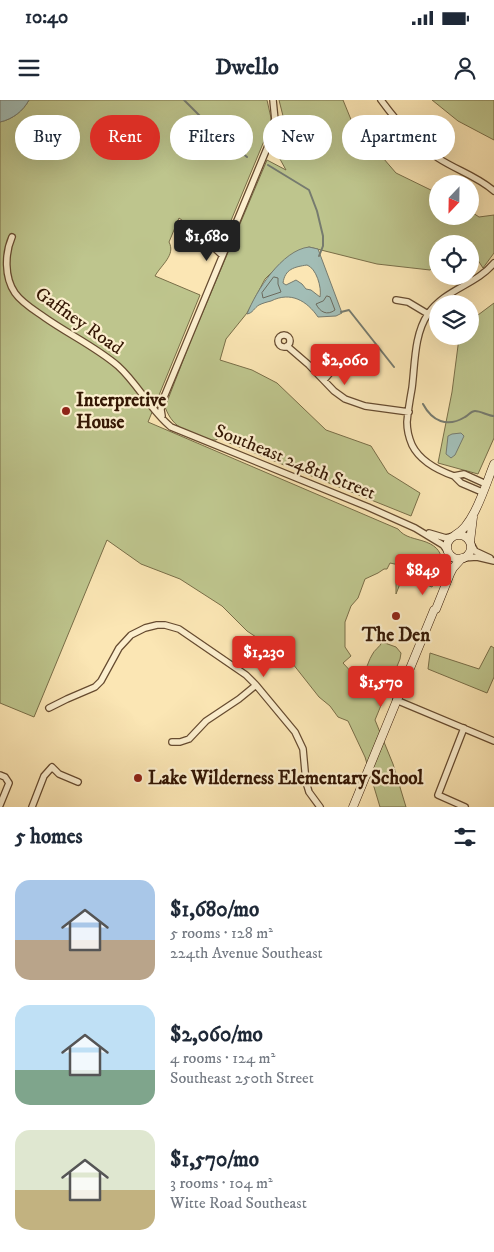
<!DOCTYPE html>
<meta charset="utf-8">
<style>
body{margin:0;font-family:"IM FELL DW Pica",serif;background:#f2f2f3;color:#1f2937;height:100vh;display:flex;flex-direction:column;font-size:19px;white-space:nowrap}
*{box-sizing:border-box;margin:0}
p{font-size:16px;color:#747a83}
.icon{flex:none;width:28px;height:28px;fill:none;stroke:currentColor;stroke-width:2;stroke-linecap:round;stroke-linejoin:round}
.map{position:relative;height:707px;overflow:hidden}
.sheet{display:flex;flex-direction:column;background:#fff;flex:1}
.sheet>*{flex:none}
.banner{position:absolute;left:15px;top:15px;width:465px;height:45px;display:flex;gap:10px}
.needle{width:32px;rotate:202deg}
.buttons{position:absolute;left:429px;top:75px;display:grid;gap:10px}
.buttons a{display:grid;place-items:center;width:50px;height:50px;border-radius:50%;background:#fff;box-shadow:0 5px 20px #0002;font-size:25px}
.price{position:absolute;translate:-50% -42px;padding:0 11px;border-radius:5px;background:#d93025;color:#fff;font-size:16px;line-height:32px;filter:drop-shadow(0 1px 2px #0008)}
.price::after{content:'';position:absolute;left:50%;top:30px;width:15px;height:11px;margin-left:-8px;background:inherit;clip-path:polygon(0 0,100% 0,50% 100%)}
.price.active{background:#222;color:#fff}
ul{padding:0;list-style:none}
li{display:flex;align-items:center;gap:15px;height:125px;padding:0 15px}
li span{display:grid;place-items:center;flex:none;width:140px;height:100px;border-radius:15px;color:#555}
li>.icon{margin-inline-start:auto}
span .icon{width:60px;height:60px;fill:#fffc;stroke-width:1}
li b{font-size:21px}
h2{display:flex;justify-content:space-between;align-items:center;height:60px;padding:0 15px;font-size:21px}
.tag{padding:0 18px;border-radius:22px;background:#fff;box-shadow:0 5px 20px #0002;font-size:18px;line-height:45px}
.tag.active{background:#d93025;color:#fff}
.status{display:flex;justify-content:space-between;align-items:center;height:35px;padding:0 25px;background:#fff;direction:ltr}
.status svg{height:14px;fill:currentColor}
header{display:flex;justify-content:space-between;align-items:center;height:65px;padding:0 15px;background:#fff;font-size:22px;font-weight:800}
.map>svg:first-child{display:block}
</style>
<div class="status"><b>10:40</b><svg viewBox="0 0 49 12"><path d="M0 12V9h3v3zM5 12V6h3v6zM10 12V3h3v9zM15 12V0h3v12zM26 1h20v11H26zM47 4h2v5h-2z"/></svg></div>
<header><svg class="icon" aria-label="menu" viewBox="0 0 24 24"><path d="M4 6h16M4 12h16M4 18h16"/></svg>Dwello<svg class="icon" aria-label="person" viewBox="0 0 24 24"><circle cx="12" cy="8" r="4"/><path d="M4 21q1-7 8-7t8 7"/></svg></header>
<div class="map">
<svg width="494" height="707" viewBox="0 0 494 707">
<rect width="100%" height="100%" fill="#fbe6b4"/>
<filter id="stains"><feTurbulence type="fractalNoise" baseFrequency=".004" numOctaves="4"/><feColorMatrix values="0 0 0 0 .2 0 0 0 0 .09 0 0 0 0 .02 0 0 0 .5 -.17"/></filter>
<radialGradient id="worn" r=".72"><stop offset=".6" stop-color="#630" stop-opacity="0"/><stop offset="1" stop-color="#630" stop-opacity=".3"/></radialGradient>
<!-- green -->
<path fill="#bec58d" stroke="#796e48" d="M29,0H267L271,18L269,29L220,147L179,118L169,142C176,155 161,165 155,176L200,195L148,322L398,429C405,438 415,438 426,442C450,451 441,471 432,487L403,476L396,494V477L400,468L399,465L390,463L387,469H384L378,473L365,479L358,498L351,506L345,522V547L351,556L343,563L355,576C368,573 366,565 372,555C374,550 380,547 382,542L396,547L401,553L400,559L375,620L393,664L406,707H380L365,657L348,621L338,617L330,606L319,597L289,559L247,531L222,506L180,479L141,464L107,440L34,617L0,603V22C13,19 23,11 29,0Z
M279,0H343L352,22L396,73L437,93L438,116H470V111L479,117L494,115V153L483,168L470,148V144H438L437,165L430,170L377,164L309,147L282,162L265,179L247,213L226,239L220,260L252,270L277,283L326,330L371,346L388,373L420,393L411,416L227,342L220,337L216,340H211C189,331 174,331 165,307L191,240L267,60L286,70L275,50L285,24Z
M432,0H494V40L458,21Z
M494,203V338L478,374L438,363L452,292L459,238L460,236H470V221Z
M491,546L494,548V577L487,593L428,569L430,553L479,569Z"/>
<!-- water -->
<path fill="#a2bdb6" stroke="#767b6f" fill-rule="evenodd" d="M0,0H29C23,11 13,19 0,22Z
M309,147L318,149L342,213L336,216L318,217C307,201 291,191 271,201C267,202 263,203 259,205C254,208 253,213 247,214C256,191 282,150 309,147ZM307,165C316,168 322,187 320,197L311,190L306,189L302,184L296,180L286,185L283,183C285,169 294,167 307,165Z
M461,333L464,336L455,355L451,358L446,354L448,336L452,334Z"/>
<g fill="none" stroke-linecap="round" stroke-linejoin="round">
<!-- shore -->
<path stroke="#6b6a5d" stroke-width="1" d="M274,177L278,178V184L281,192L263,198L262,193Z
M327,196L330,197L335,210C327,216 320,212 316,204L323,201Z"/>
<!-- stream -->
<path stroke="#767b6f" stroke-width="2" d="M184,0L213,29L247,57
M268,65L309,90L317,111L323,136V146L319,156
M341,212L349,210L394,267
M423,304C432,321 447,328 465,317C469,315 471,311 475,311C481,311 488,316 494,316"/>
<!-- street casing -->
<g stroke="#664b30" stroke-width="8">
<path id="street" d="M381,0C397,22 415,43 438,58C456,70 477,76 494,91
M187,127L207,141L222,155
M12,137C5,153 4,177 15,193C22,203 34,210 44,217C68,234 96,247 118,266C138,284 150,310 171,327L368,407L415,428L443,445L448,452
M396,200L408,202L428,214
M278 241a6 6 0 1 1 12 0a6 6 0 1 1-12 0Z
M287,246L309,265L334,291L345,299L365,306L409,312
M324,280L342,259
M162,316L161,310L162,302L270,41L275,20L273,0
M454,376C437,370 420,361 412,345C409,338 407,330 407,322C408,311 410,299 412,288C415,265 414,234 428,214C445,189 476,185 494,163
M482,392L461,383L454,376L464,374L486,384
M429,433L446,438L454,436
M470,442L475,451L490,458
M463,458L477,457L494,461
M396,600L494,641
M49,608L67,599L95,587L101,581L119,548L131,535L145,528L157,525H165L179,529L246,575L256,585L295,632L303,649L306,682L309,692L320,707
M464,628L438,695L465,707
M172,642H180L189,639L206,621L239,599L256,585
M0,675L5,677L9,683L0,705
M32,707L44,676L52,667L59,674L78,682"/>
</g>
<!-- secondary casing -->
<g stroke="#341704" stroke-width="9">
<path id="secondary" d="M455,435C474,426 486,383 494,364
M447 447a12 12 0 1 1 24 0a12 12 0 1 1-24 0Z
M470,442L473,417
M353,707L434,510L436,509L450,474L453,468L462,458"/>
</g>
<!-- street -->
<use href="#street" stroke="#fcefce" stroke-width="5.5"/>
<!-- secondary -->
<use href="#secondary" stroke="#fcefce" stroke-width="8"/>
</g>
<!-- markers -->
<g fill="#8f2418" stroke="#fcefce" stroke-width="2">
<circle cx="66" cy="311" r="5"/>
<circle cx="396" cy="516" r="5"/>
<circle cx="138" cy="678" r="5"/>
</g>
<g text-anchor="middle" dominant-baseline="central" stroke-width="4.5" stroke-linejoin="round" paint-order="stroke">
<!-- street labels -->
<g font-size="19" fill="#341704" stroke="#fcefce">
<text transform="translate(79 221) rotate(35)">Gaffney Road</text>
<text transform="translate(295 362) rotate(22)">Southeast 248th Street</text>
</g>
<!-- poi labels -->
<g font-size="19" font-weight="bold" fill="#341704" stroke="#fcefce" text-anchor="start">
<text x="76" y="300">Interpretive<tspan x="76" dy="22">House</tspan></text>
<text x="396" y="535" text-anchor="middle">The Den</text>
<text x="148" y="678">Lake Wilderness Elementary School</text>
</g>
</g>
<rect width="100%" height="100%" filter="url(#stains)"/>
<rect width="100%" height="100%" fill="url(#worn)"/>
</svg>
<div class="buttons">
<a><svg class="needle" viewBox="-14 -14 28 28"><path d="M0-13l5 13h-10z" fill="#e53935"/><path d="M0 13l5-13h-10z" fill="#747a83"/></svg></a>
<a><svg class="icon" aria-label="locate" viewBox="0 0 24 24"><circle cx="12" cy="12" r="6"/><path d="M12 2v4M12 18v4M2 12h4M18 12h4"/></svg></a>
<a><svg class="icon" aria-label="layers" viewBox="0 0 24 24"><path d="M12 4l9 5-9 5-9-5zM3 14l9 5 9-5"/></svg></a>
</div>
<b class="price active" style="left:207px;top:162px">$1,680</b>
<b class="price" style="left:345px;top:286px">$2,060</b>
<b class="price" style="left:423px;top:496px">$849</b>
<b class="price" style="left:264px;top:578px">$1,230</b>
<b class="price" style="left:381px;top:608px">$1,570</b>
<div class="banner">
<a class="tag">Buy</a>
<a class="tag active">Rent</a>
<a class="tag">Filters</a>
<a class="tag">New</a>
<a class="tag">Apartment</a>
</div>
</div>
<section class="sheet">
<h2>5 homes<svg class="icon" aria-label="filters" viewBox="0 0 24 24"><path d="M4 7h16M4 17h16"/><circle cx="9" cy="7" r="2"/><circle cx="15" cy="17" r="2"/></svg></h2>
<ul>
<li><span style="background:linear-gradient(#a9c7e8 60%,#b9a48a 0)"><svg class="icon" aria-label="home" viewBox="0 0 24 24"><path d="M3 11l9-7 9 7M6 9v11h12V9"/></svg></span><div><b>$1,680/mo</b><p>5 rooms · 128 m²</p><p>224th Avenue Southeast</p></div></li>
<li><span style="background:linear-gradient(#bfe0f5 65%,#7fa58c 0)"><svg class="icon" aria-label="home" viewBox="0 0 24 24"><path d="M3 11l9-7 9 7M6 9v11h12V9"/></svg></span><div><b>$2,060/mo</b><p>4 rooms · 124 m²</p><p>Southeast 250th Street</p></div></li>
<li><span style="background:linear-gradient(#dfe7d0 60%,#c2b280 0)"><svg class="icon" aria-label="home" viewBox="0 0 24 24"><path d="M3 11l9-7 9 7M6 9v11h12V9"/></svg></span><div><b>$1,570/mo</b><p>3 rooms · 104 m²</p><p>Witte Road Southeast</p></div></li>
</ul>
</section>
